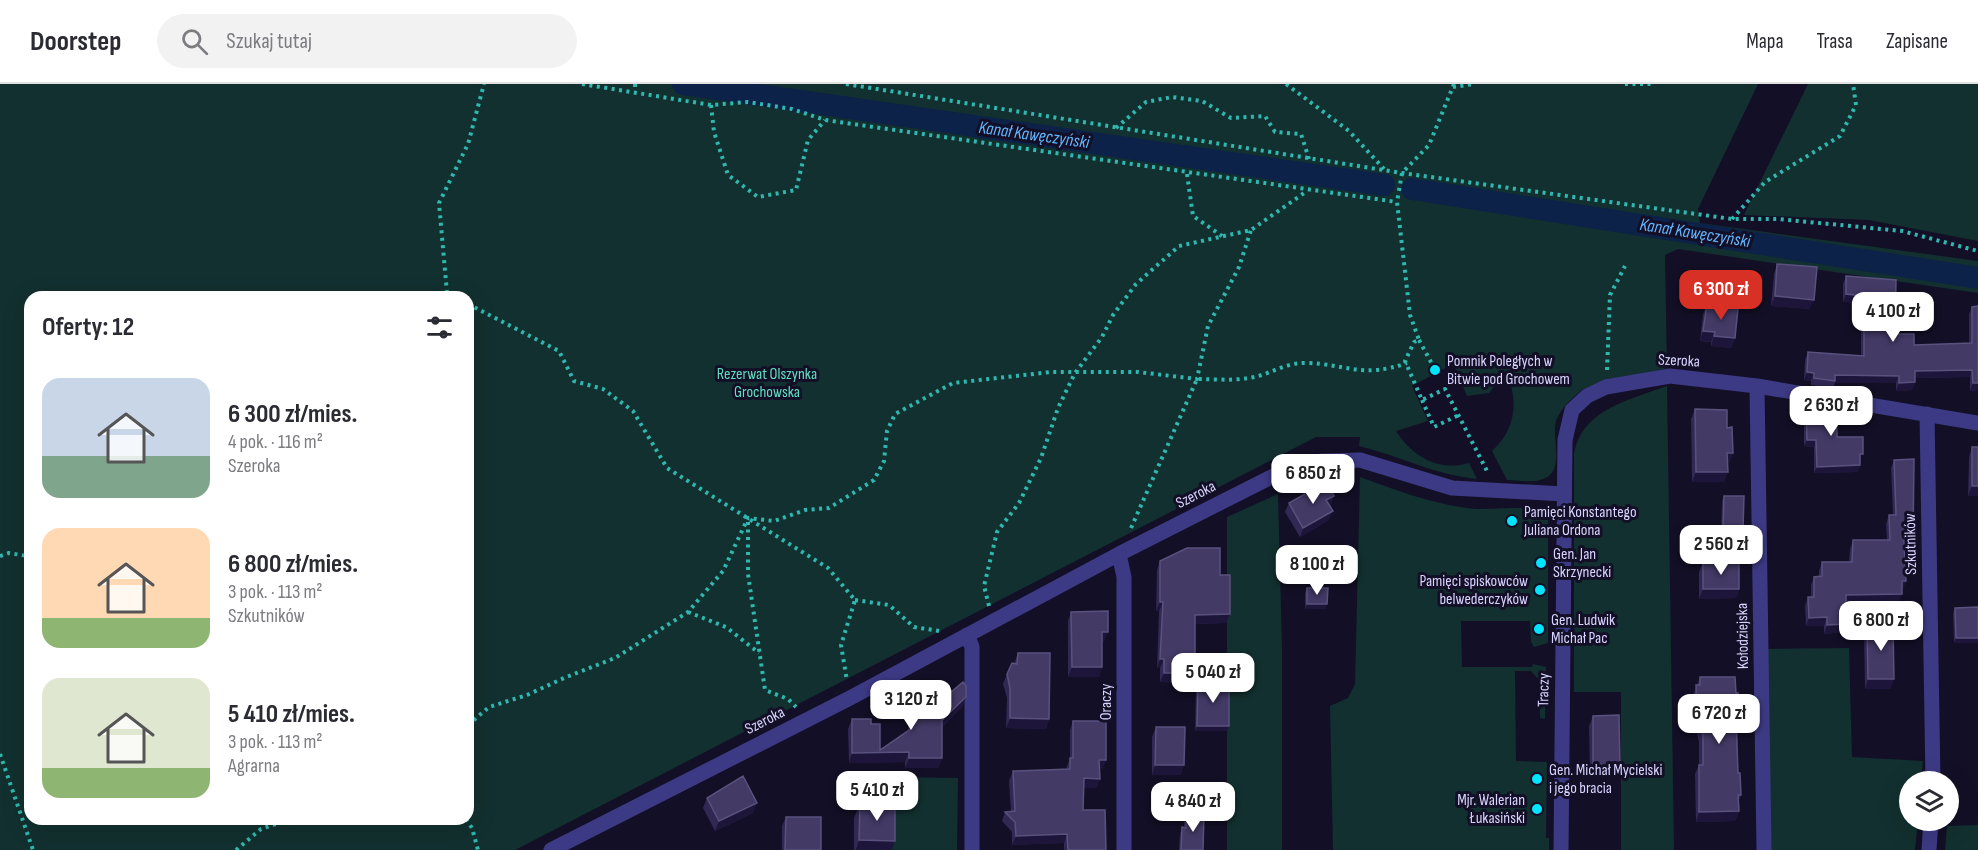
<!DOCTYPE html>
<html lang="pl">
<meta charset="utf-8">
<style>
body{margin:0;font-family:"Sofia Sans Condensed",sans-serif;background:#f2f2f3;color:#2b2b33;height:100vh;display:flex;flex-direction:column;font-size:22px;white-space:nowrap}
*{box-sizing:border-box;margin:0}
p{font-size:20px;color:#7c7c81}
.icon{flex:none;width:33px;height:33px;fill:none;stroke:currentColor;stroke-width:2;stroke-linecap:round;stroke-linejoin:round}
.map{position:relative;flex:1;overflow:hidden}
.sheet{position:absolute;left:24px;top:207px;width:450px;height:534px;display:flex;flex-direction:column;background:#fff;border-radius:18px;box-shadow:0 6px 24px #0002}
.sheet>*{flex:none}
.fabs{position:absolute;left:1899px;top:687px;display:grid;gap:12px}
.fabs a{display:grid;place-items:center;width:60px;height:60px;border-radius:50%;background:#fff;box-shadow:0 6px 24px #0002;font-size:30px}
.price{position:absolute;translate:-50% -51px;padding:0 14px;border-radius:12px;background:#fff;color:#222;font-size:20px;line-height:39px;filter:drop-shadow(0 2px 3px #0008)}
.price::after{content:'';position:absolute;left:50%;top:36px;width:18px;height:14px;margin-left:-9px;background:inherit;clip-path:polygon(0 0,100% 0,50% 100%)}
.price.on{background:#d93025;color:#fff}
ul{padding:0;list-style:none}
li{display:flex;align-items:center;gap:18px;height:150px;padding:0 18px}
li span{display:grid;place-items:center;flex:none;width:168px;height:120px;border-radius:18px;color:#555}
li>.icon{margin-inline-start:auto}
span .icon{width:72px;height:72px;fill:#fffc;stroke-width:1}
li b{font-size:26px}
h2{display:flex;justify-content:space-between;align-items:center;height:72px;padding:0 18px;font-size:26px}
header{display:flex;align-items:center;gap:36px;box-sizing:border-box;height:84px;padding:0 30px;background:#fff;border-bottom:2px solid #e1e1e2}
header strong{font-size:28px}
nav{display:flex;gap:33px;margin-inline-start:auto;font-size:21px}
.search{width:420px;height:54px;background:#f2f2f3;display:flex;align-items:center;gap:15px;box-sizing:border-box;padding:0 21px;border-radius:33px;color:#7c7c81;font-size:22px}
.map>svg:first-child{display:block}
</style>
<header>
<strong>Doorstep</strong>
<div class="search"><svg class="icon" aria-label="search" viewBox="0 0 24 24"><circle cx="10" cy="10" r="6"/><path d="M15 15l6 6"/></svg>Szukaj tutaj</div>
<nav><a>Mapa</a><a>Trasa</a><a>Zapisane</a></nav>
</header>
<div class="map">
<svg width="1978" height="766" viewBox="0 0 1978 766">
<rect width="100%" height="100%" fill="#130f26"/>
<!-- green -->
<path fill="#12302f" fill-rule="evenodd" d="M0,0H1758L1698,125L1700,139L1978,177V209L1678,165L1665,171L1667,284L1583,305C1573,313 1560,325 1556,337C1551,355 1567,390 1540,396C1530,399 1517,396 1507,396L1492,367C1516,345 1519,316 1506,288L1489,309L1467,312L1453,280L1412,302L1428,337L1396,347C1412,372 1438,388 1469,379L1477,395C1435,391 1400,372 1359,362L1360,353H1316L515,766H0ZM30,213H468V735H30Z
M1808,0H1978V157L1869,136L1744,131Z
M1667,302L1674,766H1621V608H1574V371C1581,325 1630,316 1667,302Z
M1360,393C1398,407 1435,421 1475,425C1494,426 1533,420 1548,430V559L1534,563L1531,558L1530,537H1461L1462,583H1532L1533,580L1546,583L1545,635L1540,634L1539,596L1531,587H1515L1516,677L1547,678L1546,754H1549V766H1333L1330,622L1348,614L1355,600Z
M1278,410L1282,565V766H1227V433Z
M1849,564L1852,673L1923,677L1921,697L1910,698V736L1918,737L1915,766H1769L1766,565Z
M889,693L958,694L957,766H890Z
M1978,741V766H1945L1947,742Z"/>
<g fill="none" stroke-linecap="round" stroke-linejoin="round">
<!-- canal -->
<path stroke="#0c2248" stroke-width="22" d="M683,0L1384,101
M1412,105L1978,194"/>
<!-- path -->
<path stroke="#2fb8b0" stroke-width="4" stroke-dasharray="3 4.5" stroke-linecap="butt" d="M582,0L711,21L748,18L792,25L825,36L1397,118
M635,0V7
M846,0L1402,89L1732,135H1778L1902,147L1978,167
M1286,0L1349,47L1384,85
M1454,0L1429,61L1402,89L1397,118L1410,231L1419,256L1414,258L1405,277L1422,316L1445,305L1488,389
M1625,0H1651
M1453,3L1474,0
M711,21L714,48L728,91L758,113L796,106L808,56L825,36
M1116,44L1146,18L1172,13L1202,17L1231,34L1265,32L1275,48L1301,50L1309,75
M1187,90L1193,132L1222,152
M1732,135L1765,98L1840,52L1856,21L1853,0
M447,209L439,119L468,60L484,0
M399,213L402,211L447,209L454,213
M468,220L559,267L574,297L603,305L633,327L667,384L828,484L855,516L841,561L847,597
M1419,256L1432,280
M1607,286L1610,211L1625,182
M1422,316L1434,343L1459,331
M748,438V490L765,606L788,615L796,623
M1131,444L1197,295C1213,295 1232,297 1248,294C1268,292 1285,278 1306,279C1348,280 1361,295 1407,279
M0,472L9,469L27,472L30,480
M855,516L889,521L914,543L939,547
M989,522L984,502L997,448L1019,419L1041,374L1058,324L1075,289L1102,253L1113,231L1136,200L1179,162L1251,146L1307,107
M688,528L726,543L759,569
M468,641L489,623L527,611L564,594L615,574L688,528L723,487L748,434L774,437L805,426L829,424L874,396L884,377L887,347L895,330L953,299L1051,288H1138L1197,295L1208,242L1239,183L1251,146
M0,670L33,766
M466,735L472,744L478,766
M236,766L261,745L291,735"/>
<!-- street -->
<path stroke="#3d3a85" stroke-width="15" d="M1757,302L1764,766
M1927,330L1933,698
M1119,470L1124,493V766
M967,551L972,563V766
M551,766L850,614L1119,470L1281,388L1321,377L1360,376L1452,404L1564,410
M1561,766L1565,356L1572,326L1587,312L1606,303L1670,292L1757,302L1978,339
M1929,766L1931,736"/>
</g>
<!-- wall -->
<path fill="#312854" d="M1777,180L1810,225L1771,222L1774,190Z
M1846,192L1895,250L1914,261L1969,259V230L1972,223L1978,306L1970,307V293L1915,294V298L1912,306L1896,307V299H1835L1833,305L1811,301V297L1804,296L1805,276L1808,268L1861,272V219L1843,218V200Z
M1707,220L1735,254L1731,264L1711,262V258L1700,257L1703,230Z
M1813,314L1837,353L1860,377V381L1857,388L1814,389V363L1804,362V329L1806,322H1810Z
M1695,325L1727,344L1733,369L1729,379H1728L1724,398H1692L1691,335Z
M1972,363L1978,412H1968L1969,373Z
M1894,376L1910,465H1905L1906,497L1902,505L1899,518L1846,519V540L1843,548L1824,550V542H1806L1805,522L1808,513H1811V501L1814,493L1819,492V487L1822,478H1849L1850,465L1853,456H1887L1886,440L1889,431H1893L1891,384Z
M1724,412L1743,445L1741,450H1721L1722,417Z
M1289,419L1331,421L1330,422L1329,436L1300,453L1285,428Z
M1160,477L1220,491L1230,530L1226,539L1195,540V589L1192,599L1160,598V584H1157L1159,527H1156L1157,486Z
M1703,478L1739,505L1736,514L1699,515V488Z
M1307,504L1327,520L1325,525H1305V509Z
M1978,523L1954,559L1953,529L1955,524Z
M1071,528L1104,558H1102V583L1099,593H1068V537Z
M1867,541L1891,605H1865L1864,551Z
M1018,569L1049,635L1046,645L1006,644L1007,614L1003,600L1007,590L1014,580Z
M1700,593L1736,638L1738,689L1741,711L1738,719L1739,727L1735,737L1696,738L1695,690L1699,681V658L1697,650H1693V611Z
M1198,597L1227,647H1195L1196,602Z
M966,613L962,623L942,643V674L938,684H905V678L849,679L848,645L852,635L871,640L880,666L908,647V634L912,624H932Z
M1593,632L1616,690L1590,691L1589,642Z
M1073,637L1106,676L1102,685H1099L1100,695L1096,704H1083V726L1106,766H1064V759L1012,761V748L1002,737L1005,728H1011L1009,697L1013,687L1066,685L1070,674V646Z
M1156,643L1181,691H1152V653Z
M707,714L753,729L715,747L703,724Z
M860,719L892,766H854V734Z
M1186,729L1203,766H1179L1180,750L1182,743L1184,744V736Z
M786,733L821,766H782V742Z"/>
<!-- shaded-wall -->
<path fill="#1d163a" d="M1846,210L1864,212L1861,219L1843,218Z
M1775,212L1814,216L1810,225L1771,222Z
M1703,247L1715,248L1711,258L1700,257Z
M1714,252L1735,254L1731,264L1711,262Z
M1972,286L1970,293L1912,294L1915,287Z
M1807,288L1814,289L1811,297L1804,296Z
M1835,291L1899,292L1896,299H1835Z
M1915,298L1912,306L1896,307L1899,299Z
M1973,299H1978V306L1970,307Z
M1807,356H1816L1814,363L1804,362Z
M1727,369H1733L1729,379H1724Z
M1860,381L1857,388L1814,389L1817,383Z
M1696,388H1728L1724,398H1692Z
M1972,402H1978V412H1968Z
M1334,412L1331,421L1323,426L1326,416Z
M1333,427L1329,436L1300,453L1303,444Z
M1723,445H1743L1741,450H1721Z
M1904,456H1913L1910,465H1901Z
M1902,497H1906L1903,505H1899Z
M1703,505H1739L1736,514L1699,515Z
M1902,510L1899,518L1843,519L1846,511Z
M1160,518H1163L1159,527H1156Z
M1307,520H1327L1325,525H1305Z
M1230,530L1226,539L1192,540L1195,531Z
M1827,533L1824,542H1806L1809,534Z
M1846,540L1843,548L1824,550L1827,541Z
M1102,548H1108L1104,558H1099Z
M1956,554H1978V559H1954Z
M1160,575H1164L1160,584H1157Z
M1072,583H1102L1099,593H1068Z
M1164,589H1195L1192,599L1160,598Z
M1868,595H1894L1891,605H1865Z
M966,613L962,623L939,646L942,636Z
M1010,634L1049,635L1046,645L1006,644Z
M1697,641H1701L1697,650H1693Z
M1197,642H1229L1227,647H1195Z
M909,668L905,678L849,679L852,669Z
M909,674H942L938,684H905Z
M1099,676H1106L1102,685H1096Z
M1155,681H1184L1181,691H1152Z
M1593,681H1620L1616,690L1590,691Z
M1084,694L1100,695L1096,704H1080Z
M757,719L753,729L715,747L719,737Z
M1739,727L1735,737L1696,738L1699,728Z
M1067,750L1064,759L1012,761L1016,752Z
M859,756L895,757L892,766H856Z"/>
<!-- building -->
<path fill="#433a66" stroke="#5a527e" stroke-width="1.5" d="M1777,180L1817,183L1814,216L1775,212Z
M1846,192L1896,196L1895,250H1914V261L1972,259V223L1978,222V299H1973L1972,286L1915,287V298L1899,299V292L1835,291V297L1814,294V289L1807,288L1808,268L1864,272V212L1846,210Z
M1707,220L1738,224L1735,254L1714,252L1715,248L1703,247Z
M1813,314L1836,318L1837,353H1863V370H1860V381L1817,383L1816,356H1807L1806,322H1813Z
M1695,325L1727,326V344L1732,343L1733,369H1727L1728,388H1696Z
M1972,363H1978V402H1972Z
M1914,375L1913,456H1904L1906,497H1902V510L1846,511V540L1827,541V533L1809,534L1808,513H1814V493L1822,492V478H1852L1853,456H1890L1889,431H1896L1894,376Z
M1326,398L1334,412L1326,416L1333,427L1303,444L1289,419Z
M1724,412H1744L1743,445H1723Z
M1187,464H1220V491H1230V530L1195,531V589H1164V575H1160L1163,518H1160V477Z
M1703,478L1739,479V505H1703Z
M1307,504H1328L1327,520H1307Z
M1978,523V554H1956L1955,524Z
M1108,527V548H1102V583H1072L1071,528Z
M1867,541H1893L1894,595H1868Z
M1018,569H1050L1049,635L1010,634V604L1007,590L1012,579L1017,580Z
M1700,593H1735L1736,609H1738V631H1736L1738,689H1740L1741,711H1738L1739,727L1699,728V681H1703V648L1701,641H1697L1696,601H1700Z
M1198,597L1229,598V642H1197Z
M963,598L966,602V613L942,636V674H909V668L852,669V635H871V640H880V666L912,644V624H932Z
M1619,631L1620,681H1593V632Z
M1073,637H1106V676H1099L1100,695L1084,694L1083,726H1105L1106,766H1068L1067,750L1016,752L1015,738L1005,728L1015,727L1013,687L1070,685V674H1073Z
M1156,643H1185L1184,681H1155Z
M743,692L757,719L719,737L707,714Z
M860,719H895V757L859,756Z
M1186,729L1204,730L1203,766H1181L1182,743L1186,744Z
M786,733H821V766H785Z"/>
<!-- markers -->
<g fill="#00e5ff" stroke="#130f26" stroke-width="2">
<circle cx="1435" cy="286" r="6"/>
<circle cx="1512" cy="437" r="6"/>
<circle cx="1541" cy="479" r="6"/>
<circle cx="1540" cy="506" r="6"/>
<circle cx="1539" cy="545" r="6"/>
<circle cx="1537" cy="695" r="6"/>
<circle cx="1537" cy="725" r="6"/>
</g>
<g text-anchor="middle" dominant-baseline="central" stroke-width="6" stroke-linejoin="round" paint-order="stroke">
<!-- poi labels -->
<g font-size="16" fill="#d9d4ff" stroke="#130f26" text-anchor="start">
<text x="1447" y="277">Pomnik Poległych w<tspan x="1447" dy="18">Bitwie pod Grochowem</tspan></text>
<text x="1524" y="428">Pamięci Konstantego<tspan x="1524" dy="18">Juliana Ordona</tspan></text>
<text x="1553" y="470">Gen. Jan<tspan x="1553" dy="18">Skrzynecki</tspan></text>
<text x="1528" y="497" text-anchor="end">Pamięci spiskowców<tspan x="1528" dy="18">belwederczyków</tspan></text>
<text x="1551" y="536">Gen. Ludwik<tspan x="1551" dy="18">Michał Pac</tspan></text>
<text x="1549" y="686">Gen. Michał Mycielski<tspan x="1549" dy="18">i jego bracia</tspan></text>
<text x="1525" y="716" text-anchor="end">Mjr. Walerian<tspan x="1525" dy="18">Łukasiński</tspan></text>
</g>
<!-- street labels -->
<g font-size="16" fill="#d9d4ff" stroke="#130f26">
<text transform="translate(1679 277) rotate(3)">Szeroka</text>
<text transform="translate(1196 411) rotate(-27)">Szeroka</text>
<text transform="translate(1911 460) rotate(-91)">Szkutników</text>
<text transform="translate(1743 552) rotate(-91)">Kołodziejska</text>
<text transform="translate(1544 606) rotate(-89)">Traczy</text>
<text transform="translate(1106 618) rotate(-90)">Oraczy</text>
<text transform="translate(765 637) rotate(-27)">Szeroka</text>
</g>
<!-- park labels -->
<g font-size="16" fill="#5fe0c0" stroke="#130f26">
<text x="767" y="290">Rezerwat Olszynka<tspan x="767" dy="18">Grochowska</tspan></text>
</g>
<!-- water labels -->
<g font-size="18" font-style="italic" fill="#62b6ff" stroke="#130f26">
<text transform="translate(1034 51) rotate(8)">Kanał Kawęczyński</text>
<text transform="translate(1695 149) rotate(9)">Kanał Kawęczyński</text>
</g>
</g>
</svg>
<div class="fabs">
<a><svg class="icon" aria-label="layers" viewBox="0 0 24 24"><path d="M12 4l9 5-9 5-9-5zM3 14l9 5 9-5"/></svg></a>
</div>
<b class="price on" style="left:1721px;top:237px">6 300 zł</b>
<b class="price" style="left:1893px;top:259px">4 100 zł</b>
<b class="price" style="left:1831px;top:353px">2 630 zł</b>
<b class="price" style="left:1313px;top:421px">6 850 zł</b>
<b class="price" style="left:1721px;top:492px">2 560 zł</b>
<b class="price" style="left:1317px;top:512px">8 100 zł</b>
<b class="price" style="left:1881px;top:568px">6 800 zł</b>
<b class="price" style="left:1213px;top:620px">5 040 zł</b>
<b class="price" style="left:911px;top:647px">3 120 zł</b>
<b class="price" style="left:1719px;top:661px">6 720 zł</b>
<b class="price" style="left:877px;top:738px">5 410 zł</b>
<b class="price" style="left:1193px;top:749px">4 840 zł</b>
<section class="sheet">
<h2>Oferty: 12<svg class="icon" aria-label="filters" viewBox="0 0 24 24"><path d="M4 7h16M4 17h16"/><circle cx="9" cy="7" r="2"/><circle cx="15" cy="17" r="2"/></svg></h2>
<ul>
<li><span style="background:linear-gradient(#c9d6e8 65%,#7fa58c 0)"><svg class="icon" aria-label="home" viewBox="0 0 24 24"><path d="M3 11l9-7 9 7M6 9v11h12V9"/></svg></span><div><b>6 300 zł/mies.</b><p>4 pok. · 116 m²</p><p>Szeroka</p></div></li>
<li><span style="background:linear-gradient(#ffd9b3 75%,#8fb573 0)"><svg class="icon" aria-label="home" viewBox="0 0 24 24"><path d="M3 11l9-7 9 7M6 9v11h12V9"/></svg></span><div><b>6 800 zł/mies.</b><p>3 pok. · 113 m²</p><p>Szkutników</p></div></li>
<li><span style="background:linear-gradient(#dfe7d0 75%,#8fb573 0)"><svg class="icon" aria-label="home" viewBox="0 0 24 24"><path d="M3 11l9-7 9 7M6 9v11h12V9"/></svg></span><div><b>5 410 zł/mies.</b><p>3 pok. · 113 m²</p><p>Agrarna</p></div></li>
</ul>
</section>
</div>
